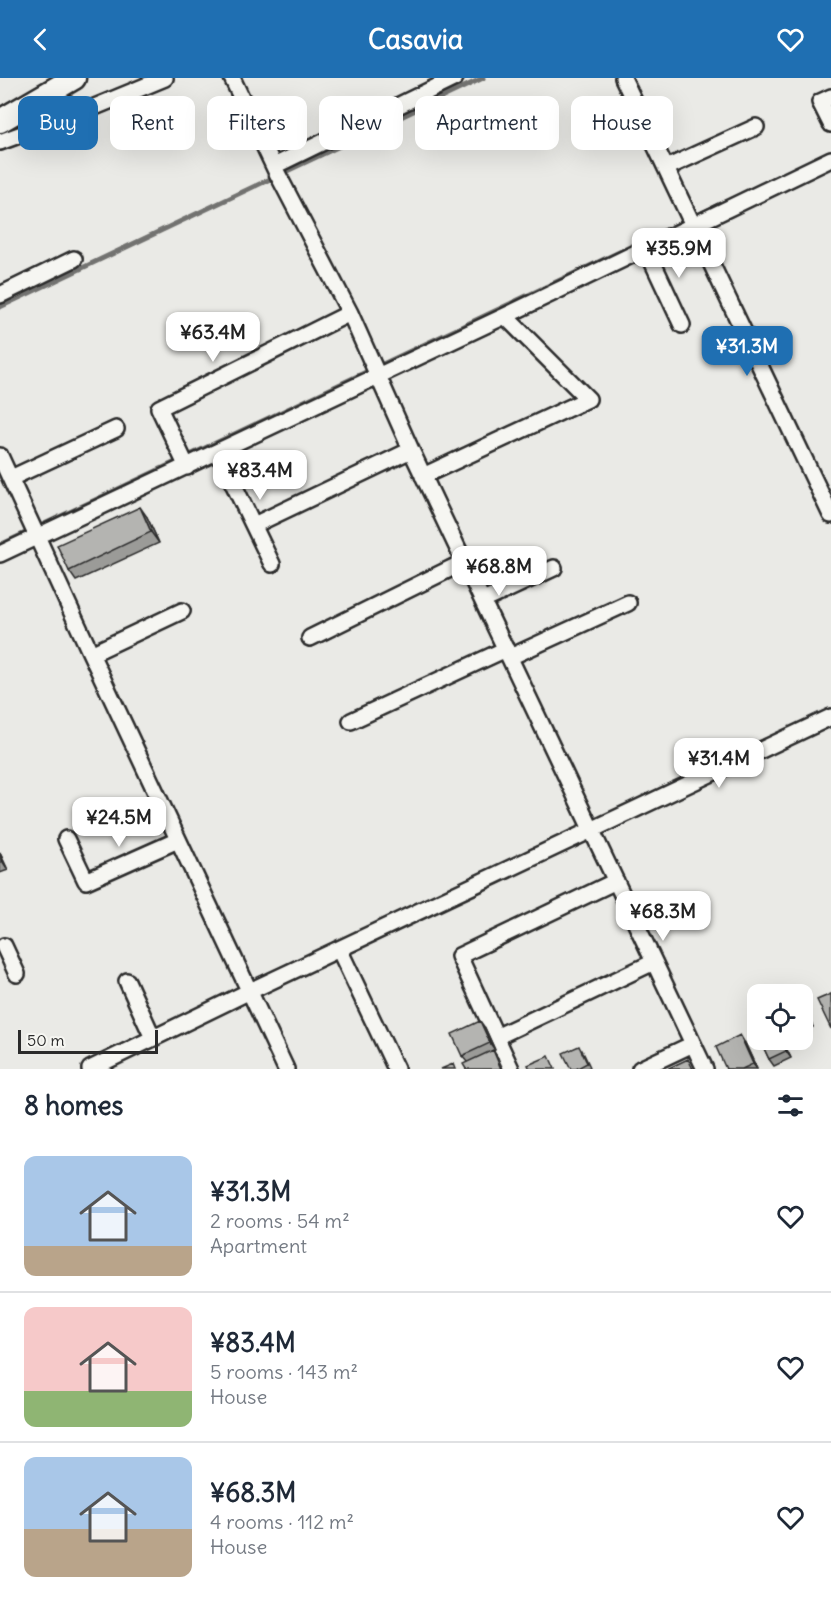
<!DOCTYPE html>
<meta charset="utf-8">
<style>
body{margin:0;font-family:Delius,sans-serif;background:#f6f6f7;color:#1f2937;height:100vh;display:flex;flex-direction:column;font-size:22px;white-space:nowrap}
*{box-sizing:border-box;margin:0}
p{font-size:20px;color:#747a83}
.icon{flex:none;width:33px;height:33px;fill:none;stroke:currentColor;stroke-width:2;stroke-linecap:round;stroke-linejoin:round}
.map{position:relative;height:991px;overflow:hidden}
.details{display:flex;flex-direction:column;background:#fff;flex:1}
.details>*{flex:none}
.top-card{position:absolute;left:18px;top:18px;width:795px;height:54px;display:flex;gap:12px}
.tools{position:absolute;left:747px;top:906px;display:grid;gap:12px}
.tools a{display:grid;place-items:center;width:66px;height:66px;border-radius:12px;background:#fff;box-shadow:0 6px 24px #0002;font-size:30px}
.scale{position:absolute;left:18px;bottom:15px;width:140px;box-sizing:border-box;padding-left:6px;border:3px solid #2b2b2b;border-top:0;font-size:16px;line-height:21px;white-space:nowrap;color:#2b2b2b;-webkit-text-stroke:4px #f6f6f2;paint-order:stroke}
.price{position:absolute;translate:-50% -51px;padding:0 14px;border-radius:12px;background:#fff;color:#222;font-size:20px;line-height:39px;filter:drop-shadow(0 2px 3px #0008)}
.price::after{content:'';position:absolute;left:50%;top:36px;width:18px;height:14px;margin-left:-9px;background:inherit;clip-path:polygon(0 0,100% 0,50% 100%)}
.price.selected{background:#1f6fb2;color:#fff}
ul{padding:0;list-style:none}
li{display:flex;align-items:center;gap:18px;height:150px;padding:0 24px}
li+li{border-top:2px solid #e0e1e3}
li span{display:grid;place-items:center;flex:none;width:168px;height:120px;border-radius:12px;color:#555}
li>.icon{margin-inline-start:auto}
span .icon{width:72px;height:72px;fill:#fffc;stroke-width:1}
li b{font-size:26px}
h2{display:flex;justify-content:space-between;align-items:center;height:72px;padding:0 24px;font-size:26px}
.tag{padding:0 21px;border-radius:12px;background:#fff;box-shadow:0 6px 24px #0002;font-size:21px;line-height:54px}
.tag.selected{background:#1f6fb2;color:#fff}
header{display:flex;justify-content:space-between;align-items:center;height:78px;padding:0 24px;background:#1f6fb2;color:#fff;font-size:27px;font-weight:700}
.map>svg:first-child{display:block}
</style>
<header><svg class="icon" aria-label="back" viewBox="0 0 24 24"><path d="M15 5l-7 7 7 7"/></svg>Casavia<svg class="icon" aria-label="heart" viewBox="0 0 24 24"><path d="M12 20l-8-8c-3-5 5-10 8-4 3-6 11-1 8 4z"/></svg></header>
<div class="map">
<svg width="831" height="991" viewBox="0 0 831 991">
<rect width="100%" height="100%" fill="#eaeae6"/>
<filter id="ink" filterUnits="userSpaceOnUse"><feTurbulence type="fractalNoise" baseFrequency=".0167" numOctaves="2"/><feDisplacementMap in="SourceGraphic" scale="12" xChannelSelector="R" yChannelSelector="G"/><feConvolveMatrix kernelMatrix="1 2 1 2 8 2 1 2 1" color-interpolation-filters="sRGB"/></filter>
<g filter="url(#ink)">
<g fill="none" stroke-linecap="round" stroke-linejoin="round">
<!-- stream -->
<path stroke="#727270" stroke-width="5" d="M0,229L483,0
M0,467L725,124"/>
<!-- street casing -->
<g stroke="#2b2b2b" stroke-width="20">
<path id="street" d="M232,0L276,93L350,235L411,372L705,991
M623,0L831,437
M831,19L820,24L831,46
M0,64L85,33L165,0
M274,88L455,0
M666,90L756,49
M646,170L682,247
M0,217L74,181
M218,374L272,486
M0,378L91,576L286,991
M187,389L159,330L350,235
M423,398L588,321L505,238
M11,400L116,351
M254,447L411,372
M0,476L505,238L831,81
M483,523L554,490
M310,560L464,484
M91,576L182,533
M510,579L628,525
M351,643L506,571
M66,761L86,803L178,762
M4,868L17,896
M339,871L396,991
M127,903L153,960
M496,959L654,884
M90,991L250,913L831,639
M511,991L459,878L616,803
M640,991L693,966"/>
</g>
<!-- primary casing -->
<g stroke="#2b2b2b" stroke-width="27">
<path id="primary" d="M0,43L74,0"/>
</g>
<!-- street -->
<use href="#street" stroke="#f6f6f2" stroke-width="15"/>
<!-- primary -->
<use href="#primary" stroke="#f6f6f2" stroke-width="22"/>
</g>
<!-- wall -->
<path fill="#9b9b98" stroke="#2b2b2b" stroke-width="1.5" d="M147,439L159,465L76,503L69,493Z
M0,775L8,792L0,795Z
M802,930L808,937L813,949L805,952L809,961L796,967L793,962H802Z
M485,950L495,972L493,973L498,980L467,984L462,978Z
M760,962H782L791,980L774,988L769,981Z
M745,965L757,991H726Z
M582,972L590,989L586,991H571Z"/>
<!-- shaded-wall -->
<path fill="#7e7e7c" stroke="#2b2b2b" stroke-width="1.5" d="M140,429L147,439L159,465L151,454Z
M0,775L8,792L1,781Z
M803,930L808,937L813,949L808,941Z
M480,943L485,950L495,972L490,965Z
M740,957L745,965L757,991L753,986Z
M780,962H782L791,980L786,973Z
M493,972L498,980L503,991H501Z"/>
<!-- building -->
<path fill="#b4b4b1" stroke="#2b2b2b" stroke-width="1.5" d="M140,429L151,454L69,493L57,467Z
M831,916V951L817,922Z
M803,930L808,941L802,944V930Z
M480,943L490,965L462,978L452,956Z
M740,957L753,986L742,991H726L716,969Z
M760,962H780L786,973L769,981Z
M579,968L587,985L576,991H571L563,975Z
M493,972L501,991H466L463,986Z
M549,978L555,991H530L528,987Z
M688,981L693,991H670L669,990Z
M453,986L455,991H441Z"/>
</g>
</svg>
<div class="tools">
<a><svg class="icon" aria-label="locate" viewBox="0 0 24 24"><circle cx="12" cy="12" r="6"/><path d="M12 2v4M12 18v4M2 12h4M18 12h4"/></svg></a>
</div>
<div class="scale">50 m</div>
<b class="price" style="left:679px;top:201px">¥35.9M</b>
<b class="price" style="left:213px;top:285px">¥63.4M</b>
<b class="price selected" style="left:747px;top:299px">¥31.3M</b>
<b class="price" style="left:260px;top:423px">¥83.4M</b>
<b class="price" style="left:499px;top:519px">¥68.8M</b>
<b class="price" style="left:719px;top:711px">¥31.4M</b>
<b class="price" style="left:119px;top:770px">¥24.5M</b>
<b class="price" style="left:663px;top:864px">¥68.3M</b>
<div class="top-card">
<a class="tag selected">Buy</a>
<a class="tag">Rent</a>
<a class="tag">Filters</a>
<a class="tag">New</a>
<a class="tag">Apartment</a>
<a class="tag">House</a>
</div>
</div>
<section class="details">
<h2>8 homes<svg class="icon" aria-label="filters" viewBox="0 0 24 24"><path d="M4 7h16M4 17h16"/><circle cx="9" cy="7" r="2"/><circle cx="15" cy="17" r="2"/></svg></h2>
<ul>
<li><span style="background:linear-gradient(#a9c7e8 75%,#b9a48a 0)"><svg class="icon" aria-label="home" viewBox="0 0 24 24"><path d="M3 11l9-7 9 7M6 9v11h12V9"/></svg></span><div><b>¥31.3M</b><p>2 rooms · 54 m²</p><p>Apartment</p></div><svg class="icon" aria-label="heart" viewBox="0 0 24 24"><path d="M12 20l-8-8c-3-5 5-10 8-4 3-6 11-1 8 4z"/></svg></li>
<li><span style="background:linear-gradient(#f6c9c9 70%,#8fb573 0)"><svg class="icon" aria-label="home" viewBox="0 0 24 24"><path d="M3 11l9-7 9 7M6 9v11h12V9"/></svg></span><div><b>¥83.4M</b><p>5 rooms · 143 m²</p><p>House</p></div><svg class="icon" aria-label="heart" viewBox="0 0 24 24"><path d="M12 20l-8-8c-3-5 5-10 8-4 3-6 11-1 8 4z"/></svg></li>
<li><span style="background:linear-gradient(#a9c7e8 60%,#b9a48a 0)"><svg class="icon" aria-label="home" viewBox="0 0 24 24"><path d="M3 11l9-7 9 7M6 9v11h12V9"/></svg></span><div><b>¥68.3M</b><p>4 rooms · 112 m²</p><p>House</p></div><svg class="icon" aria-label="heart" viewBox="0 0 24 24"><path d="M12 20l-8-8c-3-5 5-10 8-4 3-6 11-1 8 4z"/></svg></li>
</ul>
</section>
